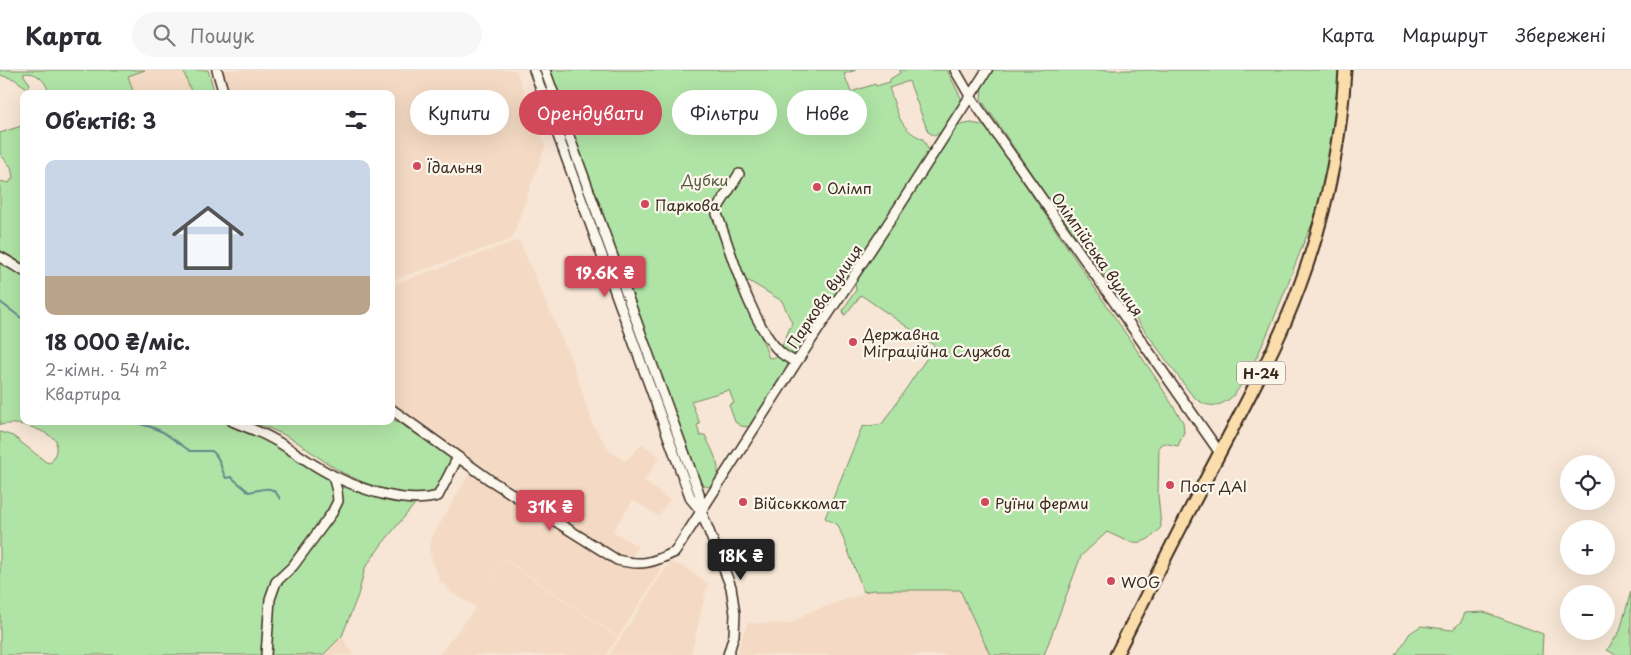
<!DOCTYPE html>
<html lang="uk">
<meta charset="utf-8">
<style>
body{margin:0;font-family:"Playpen Sans",sans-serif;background:#f7f7f7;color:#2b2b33;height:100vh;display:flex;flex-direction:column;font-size:19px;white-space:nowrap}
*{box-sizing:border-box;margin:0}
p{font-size:16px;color:#7c7c81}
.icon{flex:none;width:28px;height:28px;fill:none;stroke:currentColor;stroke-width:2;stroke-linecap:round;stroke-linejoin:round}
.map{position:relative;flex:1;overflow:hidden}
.drawer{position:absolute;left:20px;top:20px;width:375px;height:335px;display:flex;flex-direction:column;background:#fff;border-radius:10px;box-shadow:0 5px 20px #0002}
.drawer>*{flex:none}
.hud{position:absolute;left:410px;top:20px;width:475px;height:45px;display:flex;gap:10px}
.controls{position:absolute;left:1560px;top:385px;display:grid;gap:10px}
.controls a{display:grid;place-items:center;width:55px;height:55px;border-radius:50%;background:#fff;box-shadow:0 5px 20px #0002;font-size:25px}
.price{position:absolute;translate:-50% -42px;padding:0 11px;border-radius:5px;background:#d1495b;color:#fff;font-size:16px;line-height:32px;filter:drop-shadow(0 1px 2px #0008)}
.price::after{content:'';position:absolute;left:50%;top:30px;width:15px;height:11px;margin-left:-8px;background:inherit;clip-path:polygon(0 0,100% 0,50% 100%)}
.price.current{background:#222;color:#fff}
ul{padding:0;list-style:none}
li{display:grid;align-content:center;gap:10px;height:265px;padding:0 25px}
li+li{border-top:1px solid #e1e1e2}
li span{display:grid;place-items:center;height:155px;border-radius:10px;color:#555}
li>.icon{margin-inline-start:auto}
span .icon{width:90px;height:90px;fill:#fffc;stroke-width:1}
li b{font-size:21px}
h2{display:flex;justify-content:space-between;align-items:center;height:60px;padding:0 25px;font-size:21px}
.tag{padding:0 18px;border-radius:22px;background:#fff;box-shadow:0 5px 20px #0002;font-size:18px;line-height:45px}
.tag.current{background:#d1495b;color:#fff}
header{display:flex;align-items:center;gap:30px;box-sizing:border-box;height:70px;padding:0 25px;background:#fff;border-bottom:1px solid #e1e1e2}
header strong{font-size:24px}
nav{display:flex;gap:28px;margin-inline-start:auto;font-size:18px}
.search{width:350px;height:45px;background:#f7f7f7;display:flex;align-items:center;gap:12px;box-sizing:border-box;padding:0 18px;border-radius:28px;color:#7c7c81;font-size:19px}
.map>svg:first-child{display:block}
</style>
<header>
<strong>Карта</strong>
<div class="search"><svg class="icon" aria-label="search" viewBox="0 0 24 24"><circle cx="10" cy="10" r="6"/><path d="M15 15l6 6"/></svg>Пошук</div>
<nav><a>Карта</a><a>Маршрут</a><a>Збережені</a></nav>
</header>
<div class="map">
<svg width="1631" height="585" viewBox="0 0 1631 585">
<rect width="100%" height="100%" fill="#f7e6d5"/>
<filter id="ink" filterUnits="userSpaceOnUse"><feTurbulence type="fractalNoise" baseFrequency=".02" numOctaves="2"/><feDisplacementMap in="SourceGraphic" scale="10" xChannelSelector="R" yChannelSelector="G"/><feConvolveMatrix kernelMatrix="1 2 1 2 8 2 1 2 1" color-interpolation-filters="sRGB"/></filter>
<g filter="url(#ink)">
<!-- built -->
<path fill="#f4dac4" d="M145,0H183L192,24H134L128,6Z
M222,0H516L545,76L512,169L391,211V24H231Z
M519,170L573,294L593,355L609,380L625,391L642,374L660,387L644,411L670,430L658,446L633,430L613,461L638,477L629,491L610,481L391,336V215Z
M471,401L552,455L619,495L636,497H663L618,567L504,488L483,525L504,489L618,568L606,585H439L476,537L455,525L440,511L429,481L432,467Z
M670,492L685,497L708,513L691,585H609Z
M873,520H960L990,585H736L747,553L790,554L807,543Z
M342,566L353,585H323Z"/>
<!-- green -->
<path fill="#b0e4a6" stroke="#768762" d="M0,0H145L128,6L134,24H49C47,12 36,0 23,4L30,14L27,18L14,9L0,5Z
M183,0H208L215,24H192Z
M539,0H542L695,424H693Z
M549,0H856L844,4L851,22L875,14L876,16L890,12V9L900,3V0H947L961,28V31L941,62L935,66L928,62L909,11L889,18C898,42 898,59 923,69L929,81L830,235L820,241L822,248L819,251L815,253L802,274L803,280L799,285H791L785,281L782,276L792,253L782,231L749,211L741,213L769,288C782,286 782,285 791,295L749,357L741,356L735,352L729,335L734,333L729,320L691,331L700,354L697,355L700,366L705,365C711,379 724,399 715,412C711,418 706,417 700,414Z
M993,0H1339C1335,48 1329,99 1315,146C1311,157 1306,167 1302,177C1290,207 1251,316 1228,330C1213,340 1202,335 1191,324L1044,122L981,29L982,17Z
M971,53L982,55L988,60L1155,307L1183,352L1184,362L1178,376L1163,373L1159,376L1158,425L1161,457C1143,480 1130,473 1107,462L1081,486L1044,585H990L960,520H873L864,522L838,455L825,448L862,357L882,354L935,276L861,225L845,245H844L843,240L856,220L855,213L953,61L960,55Z
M24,55V194L0,180V111L9,113L13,107L11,97L0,84V63Z
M0,191L24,204V351H228L357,415L428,430L414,435L382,474L365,498L358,525L342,566L323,585H0V362L13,366L46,392L50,393C56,387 57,378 56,370C40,358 20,351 0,355Z
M391,348L454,388L436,422C413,433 356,412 335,398C321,390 308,379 294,370C280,362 264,356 248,351H391Z
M1631,521V585H1616L1607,580L1620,561Z
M1484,542L1543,564L1542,585H1396L1410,563L1421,556L1452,560L1461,552L1465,543Z"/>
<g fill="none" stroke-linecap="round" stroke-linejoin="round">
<!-- stream -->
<path stroke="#61898c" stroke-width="2" d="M0,232L24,250
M130,351L151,357L163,362L190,381H212C221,388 220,398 226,408L231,407L249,422C263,420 272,413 280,429"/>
<!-- minor casing -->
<g stroke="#3b2a1e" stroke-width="12">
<path id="minor" d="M217,0L224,24
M534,0L691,429L701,441
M545,0L699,423L701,441L731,517L735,544L734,565L728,585
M955,0L970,26L1220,383
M739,104L717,139V144C731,182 751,254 780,282C784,286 791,289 796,293
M0,187L24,201
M391,339L490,410L617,490C642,496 652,493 675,482L796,293L897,140L987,0
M232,351C245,357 259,361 271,368C292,379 312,396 334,406C362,420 406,435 438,426L458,387
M266,585L270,529L276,512L293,496L332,443L338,431L337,421L333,406"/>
</g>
<!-- major casing -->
<g stroke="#3b2a1e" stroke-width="15">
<path id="major" d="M1116,585C1146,526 1176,466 1207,407C1233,357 1261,307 1284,255C1319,174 1340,89 1345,0"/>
</g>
<!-- minor -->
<use href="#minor" stroke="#fbf7ec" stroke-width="9"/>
<!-- major -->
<use href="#major" stroke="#faddab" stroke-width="11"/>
</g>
</g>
<!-- markers -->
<g fill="#d1495b" stroke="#fbf7ec" stroke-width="2">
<circle cx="417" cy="96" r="5"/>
<circle cx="817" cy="117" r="5"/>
<circle cx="645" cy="134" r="5"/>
<circle cx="853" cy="272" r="5"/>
<circle cx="1170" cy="415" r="5"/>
<circle cx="743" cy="432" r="5"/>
<circle cx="985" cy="432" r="5"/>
<circle cx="1111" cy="511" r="5"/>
</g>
<g text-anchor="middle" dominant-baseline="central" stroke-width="4.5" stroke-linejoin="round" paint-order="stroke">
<!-- shield labels -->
<rect fill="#fbf7ec" stroke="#75685c" stroke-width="1" x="1237" y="291.5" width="48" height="23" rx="4"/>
<g font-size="14" font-weight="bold" fill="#3b2a1e">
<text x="1261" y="303">Н-24</text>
</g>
<!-- poi labels -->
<g font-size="15" fill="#3b2a1e" stroke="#fbf7ec" text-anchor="start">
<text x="427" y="96">Їдальня</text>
<text x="827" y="117">Олімп</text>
<text x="655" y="134">Паркова</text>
<text x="863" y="263">Державна<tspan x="863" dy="17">Міграційна Служба</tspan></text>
<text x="1180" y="415">Пост ДАІ</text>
<text x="753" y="432">Військкомат</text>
<text x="995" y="432">Руїни ферми</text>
<text x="1121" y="511">WOG</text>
</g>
<!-- park labels -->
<g font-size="15" fill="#585840" stroke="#fbf7ec">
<text x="705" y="109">Дубки</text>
</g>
<!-- street labels -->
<g font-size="15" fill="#3b2a1e" stroke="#fbf7ec">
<text transform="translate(1098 184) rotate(55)">Олімпійська вулиця</text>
<text transform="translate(824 226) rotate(-56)">Паркова вулиця</text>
</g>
</g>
</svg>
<div class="controls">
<a><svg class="icon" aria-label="locate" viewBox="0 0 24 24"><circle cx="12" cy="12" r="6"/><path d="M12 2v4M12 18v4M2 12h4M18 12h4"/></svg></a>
<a>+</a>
<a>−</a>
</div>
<b class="price" style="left:605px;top:228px">19.6K ₴</b>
<b class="price" style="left:550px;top:462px">31K ₴</b>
<b class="price current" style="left:741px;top:511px">18K ₴</b>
<div class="hud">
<a class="tag">Купити</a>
<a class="tag current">Орендувати</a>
<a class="tag">Фільтри</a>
<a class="tag">Нове</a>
</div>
<section class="drawer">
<h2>Об’єктів: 3<svg class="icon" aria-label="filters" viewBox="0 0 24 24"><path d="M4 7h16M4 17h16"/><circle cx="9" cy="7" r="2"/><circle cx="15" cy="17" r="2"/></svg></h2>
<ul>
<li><span style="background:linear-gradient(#c9d6e8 75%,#b9a48a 0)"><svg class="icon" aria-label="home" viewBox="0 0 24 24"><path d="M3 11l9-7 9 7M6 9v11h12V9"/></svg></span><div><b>18 000 ₴/міс.</b><p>2-кімн. · 54 m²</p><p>Квартира</p></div></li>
</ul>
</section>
</div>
